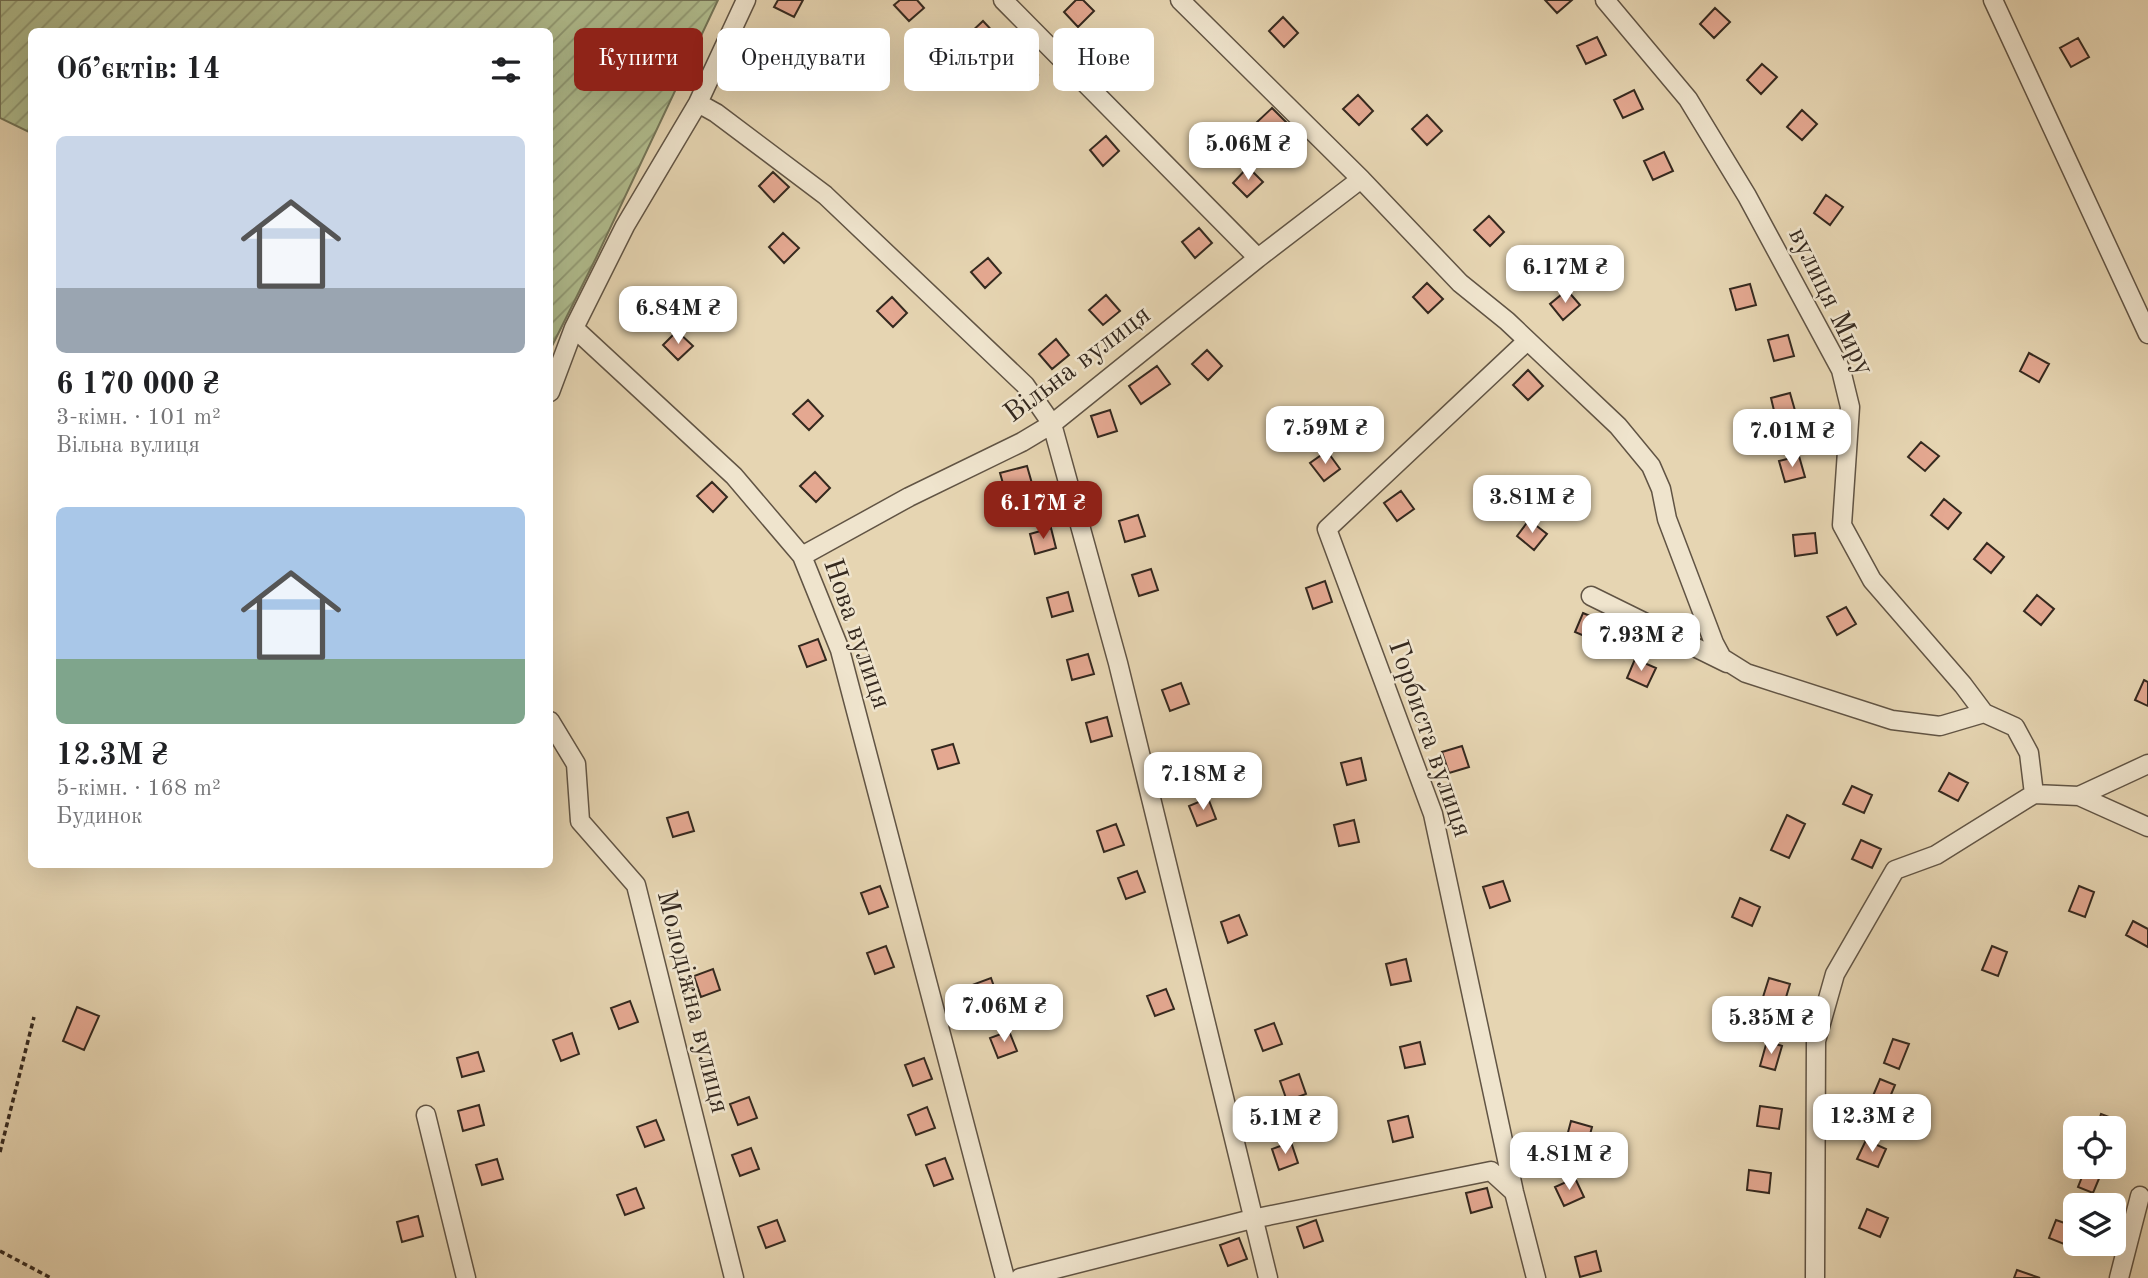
<!DOCTYPE html>
<html lang="uk">
<meta charset="utf-8">
<style>
body{margin:0;font-family:"Old Standard TT",serif;background:#f6f6f6;color:#202124;height:100vh;display:flex;flex-direction:column;font-size:26px;white-space:nowrap}
*{box-sizing:border-box;margin:0}
p{font-size:23px;color:#757577}
.icon{flex:none;width:38px;height:38px;fill:none;stroke:currentColor;stroke-width:2;stroke-linecap:round;stroke-linejoin:round}
.map{position:relative;flex:1;overflow:hidden}
.drawer{position:absolute;left:28px;top:28px;width:525px;height:840px;display:flex;flex-direction:column;background:#fff;border-radius:10px;box-shadow:0 7px 28px #0002}
.drawer>*{flex:none}
.banner{position:absolute;left:574px;top:28px;width:665px;height:63px;display:flex;gap:14px}
.buttons{position:absolute;left:2063px;top:1116px;display:grid;gap:14px}
.buttons a{display:grid;place-items:center;width:63px;height:63px;border-radius:10px;background:#fff;box-shadow:0 7px 28px #0002;font-size:35px}
.price{position:absolute;translate:-50% -60px;padding:0 16px;border-radius:14px;background:#fff;color:#222;font-size:23px;line-height:46px;filter:drop-shadow(0 2px 4px #0008)}
.price::after{content:'';position:absolute;left:50%;top:42px;width:21px;height:16px;margin-left:-10px;background:inherit;clip-path:polygon(0 0,100% 0,50% 100%)}
.price.selected{background:#8f2418;color:#fff}
ul{padding:0;list-style:none}
li{display:grid;align-content:center;gap:14px;height:371px;padding:0 28px}
li span{display:grid;place-items:center;height:217px;border-radius:10px;color:#555}
li>.icon{margin-inline-start:auto}
span .icon{width:126px;height:126px;fill:#fffc;stroke-width:1}
li b{font-size:30px}
h2{display:flex;justify-content:space-between;align-items:center;height:84px;padding:0 28px;font-size:30px}
.chip{padding:0 24px;border-radius:10px;background:#fff;box-shadow:0 7px 28px #0002;font-size:24px;line-height:63px}
.chip.selected{background:#8f2418;color:#fff}
.map>svg:first-child{display:block}
</style>
<div class="map">
<svg width="2148" height="1278" viewBox="0 0 2148 1278">
<defs>
<pattern id="garden-furrows" width="10" height="10" patternUnits="userSpaceOnUse" patternTransform="scale(1.75)"><rect width="10" height="10" fill="#b1be8f"/><path d="M-1 1l2-2M0 10L10 0M9 11l2-2" fill="none" stroke="#919a74"/></pattern>
</defs>
<rect width="100%" height="100%" fill="#e6d5b2"/>
<filter id="stains"><feTurbulence type="fractalNoise" baseFrequency=".00286" numOctaves="4"/><feColorMatrix values="0 0 0 0 .2 0 0 0 0 .09 0 0 0 0 .02 0 0 0 .5 -.17"/></filter>
<radialGradient id="worn" r=".72"><stop offset=".6" stop-color="#630" stop-opacity="0"/><stop offset="1" stop-color="#630" stop-opacity=".3"/></radialGradient>
<!-- garden -->
<path fill="url(#garden-furrows)" stroke="#737457" stroke-width="2" d="M0,0H718L596,258L550,350V32H32L31,133L0,118Z"/>
<!-- building -->
<path fill="#e4a891" stroke="#35291f" stroke-width="2" d="M778,0H803L794,17L774,7Z
M900,0H917L924,8L909,21L894,5Z
M1076,0H1083L1094,11L1078,27L1064,12Z
M1545,0H1572L1557,13Z
M1715,8L1730,22L1714,38L1700,24Z
M1283,17L1298,33L1284,47L1269,31Z
M983,21L998,37L984,51L968,35Z
M1597,37L1606,55L1586,64L1577,46Z
M2078,38L2089,57L2071,67L2060,48Z
M1023,59L1038,75L1023,89L1008,73Z
M1762,64L1777,77L1761,94L1747,80Z
M1634,90L1643,109L1623,118L1614,100Z
M1358,95L1373,111L1359,125L1343,109Z
M1272,108L1286,122L1270,137L1256,123Z
M1802,110L1817,124L1802,140L1787,127Z
M1427,115L1442,131L1427,145L1412,129Z
M1106,136L1119,151L1103,166L1090,150Z
M1664,152L1673,171L1653,180L1644,161Z
M1248,167L1263,182L1247,197L1233,183Z
M773,172L789,187L774,202L759,186Z
M1826,195L1843,207L1830,225L1814,213Z
M1489,216L1504,232L1490,246L1474,230Z
M1199,228L1212,243L1195,258L1182,242Z
M783,233L799,248L784,263L769,247Z
M988,258L1001,273L985,288L971,272Z
M1427,283L1443,299L1428,313L1413,297Z
M1750,284L1756,305L1736,310L1730,289Z
M1567,290L1580,305L1563,320L1550,304Z
M1106,295L1120,311L1103,325L1089,310Z
M892,297L907,313L893,327L877,311Z
M677,331L693,346L678,360L663,345Z
M1788,335L1794,356L1774,361L1768,340Z
M1056,339L1069,355L1052,369L1039,354Z
M1207,350L1222,366L1208,380L1192,364Z
M2029,353L2049,364L2039,382L2020,371Z
M1157,366L1170,384L1141,404L1129,386Z
M1528,370L1543,386L1528,400L1513,385Z
M1790,393L1796,414L1776,419L1771,398Z
M808,400L823,416L809,430L793,414Z
M1110,410L1117,431L1098,437L1091,416Z
M1921,442L1939,456L1925,471L1908,457Z
M1327,451L1340,469L1324,481L1310,463Z
M1799,456L1805,477L1785,482L1779,461Z
M1027,466L1037,501L1010,508L1000,473Z
M815,472L830,488L816,502L800,486Z
M712,482L727,497L713,512L697,496Z
M1401,491L1414,509L1397,521L1384,503Z
M1944,499L1961,513L1948,529L1931,515Z
M1138,515L1145,536L1125,542L1119,521Z
M1529,520L1547,534L1534,550L1517,536Z
M1051,528L1056,548L1035,554L1030,534Z
M1815,533L1817,553L1795,556L1793,535Z
M1987,543L2004,557L1991,573L1974,559Z
M1151,569L1158,590L1139,596L1132,575Z
M1325,581L1332,602L1313,609L1306,588Z
M1068,592L1073,611L1052,617L1047,598Z
M2037,595L2054,609L2041,625L2024,611Z
M1846,607L1856,624L1837,635L1827,617Z
M1583,613L1604,622L1596,641L1575,632Z
M818,639L826,660L807,667L799,646Z
M1088,654L1094,674L1072,680L1067,660Z
M1635,659L1656,668L1647,687L1627,678Z
M2144,680L2148,682V706L2135,700Z
M1181,683L1189,704L1170,711L1162,690Z
M1107,717L1112,736L1091,742L1086,723Z
M953,744L959,763L938,769L932,750Z
M1462,746L1469,767L1449,773L1442,752Z
M1361,758L1366,780L1347,785L1341,763Z
M1949,773L1968,783L1958,801L1939,791Z
M1852,786L1872,795L1864,813L1843,804Z
M1208,798L1216,819L1197,826L1189,806Z
M688,812L694,831L673,837L667,818Z
M1787,815L1805,824L1789,858L1771,850Z
M1354,820L1359,842L1339,846L1334,825Z
M1116,824L1124,845L1104,852L1097,831Z
M1861,840L1881,849L1872,868L1852,859Z
M1137,871L1145,892L1126,899L1118,878Z
M1503,881L1510,901L1490,908L1483,887Z
M880,886L888,907L869,914L861,893Z
M2079,886L2094,892L2085,917L2069,911Z
M1740,898L1760,907L1752,926L1732,917Z
M1239,915L1247,935L1228,943L1221,922Z
M2133,921L2148,929V947L2126,935Z
M886,946L894,967L875,974L867,953Z
M1992,946L2007,952L1998,976L1982,970Z
M1406,959L1411,981L1391,985L1386,964Z
M713,969L720,990L701,997L694,976Z
M991,978L998,998L979,1005L972,985Z
M1769,978L1790,984L1784,1004L1763,997Z
M1166,989L1174,1009L1155,1016L1147,996Z
M630,1001L638,1022L619,1029L611,1008Z
M77,1007L99,1016L84,1050L63,1041Z
M1274,1023L1282,1044L1263,1051L1255,1030Z
M1009,1031L1017,1051L998,1058L990,1038Z
M572,1033L579,1054L561,1061L553,1040Z
M1893,1039L1909,1044L1899,1069L1884,1063Z
M1767,1041L1782,1046L1775,1070L1760,1066Z
M1420,1042L1425,1064L1405,1068L1400,1047Z
M478,1052L484,1071L462,1077L457,1058Z
M924,1058L932,1079L913,1086L905,1065Z
M1299,1074L1306,1094L1287,1101L1280,1081Z
M1880,1079L1895,1085L1885,1109L1870,1103Z
M749,1097L757,1118L738,1125L730,1104Z
M479,1105L484,1125L463,1131L458,1111Z
M1760,1106L1782,1109L1779,1129L1757,1126Z
M927,1107L935,1128L916,1135L908,1115Z
M2101,1114L2117,1120L2113,1129H2096Z
M1408,1116L1413,1137L1393,1142L1388,1121Z
M656,1120L664,1140L645,1147L637,1127Z
M1571,1121L1592,1127L1587,1146L1566,1140Z
M1866,1140L1886,1149L1878,1167L1857,1159Z
M1291,1142L1298,1163L1279,1170L1272,1149Z
M751,1148L759,1169L740,1176L732,1155Z
M945,1158L953,1179L934,1186L926,1165Z
M497,1159L503,1179L482,1185L476,1165Z
M2086,1167L2103,1169L2093,1193L2078,1187Z
M1749,1170L1771,1173L1769,1193L1747,1190Z
M1575,1178L1584,1197L1564,1206L1555,1187Z
M636,1188L644,1208L625,1215L617,1195Z
M1487,1188L1492,1207L1471,1213L1466,1193Z
M1867,1209L1888,1218L1880,1237L1859,1228Z
M418,1216L423,1236L402,1242L397,1222Z
M777,1220L785,1241L766,1248L758,1227Z
M1316,1220L1323,1241L1304,1248L1297,1227Z
M2056,1220L2076,1227L2069,1246L2049,1238Z
M1239,1238L1247,1259L1228,1266L1220,1245Z
M1596,1251L1601,1271L1580,1277L1575,1257Z
M2017,1270L2040,1278H2014Z"/>
<g fill="none" stroke-linecap="round" stroke-linejoin="round">
<!-- minor casing -->
<g stroke="#615444" stroke-width="21">
<path id="minor" d="M746,0L698,103L625,226L574,328L734,476L802,556L840,650L1005,1278
M1003,0L1258,258
M1180,0L1361,179L1460,283L1507,321L1618,426L1651,466L1661,489L1667,519L1714,643L1722,658L1746,673L1892,720L1940,726L1984,713L2015,727L2029,753L2034,794
M1605,0L1688,99L1747,196L1841,370L1850,407L1842,525L1872,580L1963,685L1984,713
M1993,0L2148,334
M698,103L716,113L825,195L1025,385L1052,424L1118,663L1268,1278
M1527,341L1327,529L1433,814L1514,1192L1536,1278
M550,392L574,328
M802,556L909,497L1022,442L1052,424L1258,258L1361,179
M1591,596L1727,663
M550,721L576,764L580,821L636,885L734,1278
M2079,796L2148,827
M426,1115L466,1278
M1020,1278L1252,1219L1491,1171L1514,1192
M1815,1278L1816,1041L1835,974L1895,870L1936,855L2034,794L2079,796L2148,764
M2119,1278L2140,1196"/>
</g>
<!-- path -->
<path stroke="#35291f" stroke-width="3.5" stroke-dasharray="5 3.5" stroke-linecap="butt" d="M0,1152L34,1017
M0,1251L51,1278"/>
<!-- minor -->
<use href="#minor" stroke="#efe4cd" stroke-width="18"/>
</g>
<g text-anchor="middle" dominant-baseline="central" stroke-width="5" stroke-linejoin="round" paint-order="stroke">
<!-- street labels -->
<g font-size="28" fill="#35291f" stroke="#efe4cd">
<text transform="translate(1830 302) rotate(64)">вулиця Миру</text>
<text transform="translate(1078 365) rotate(-37)">Вільна вулиця</text>
<text transform="translate(856 634) rotate(71)">Нова вулиця</text>
<text transform="translate(1429 739) rotate(71)">Горбиста вулиця</text>
<text transform="translate(692 1002) rotate(76)">Молодіжна вулиця</text>
</g>
</g>
<rect width="100%" height="100%" filter="url(#stains)"/>
<rect width="100%" height="100%" fill="url(#worn)"/>
</svg>
<div class="buttons">
<a><svg class="icon" aria-label="locate" viewBox="0 0 24 24"><circle cx="12" cy="12" r="6"/><path d="M12 2v4M12 18v4M2 12h4M18 12h4"/></svg></a>
<a><svg class="icon" aria-label="layers" viewBox="0 0 24 24"><path d="M12 4l9 5-9 5-9-5zM3 14l9 5 9-5"/></svg></a>
</div>
<b class="price" style="left:1248px;top:182px">5.06M ₴</b>
<b class="price" style="left:1565px;top:305px">6.17M ₴</b>
<b class="price" style="left:678px;top:346px">6.84M ₴</b>
<b class="price" style="left:1325px;top:466px">7.59M ₴</b>
<b class="price" style="left:1792px;top:469px">7.01M ₴</b>
<b class="price" style="left:1532px;top:535px">3.81M ₴</b>
<b class="price selected" style="left:1043px;top:541px">6.17M ₴</b>
<b class="price" style="left:1641px;top:673px">7.93M ₴</b>
<b class="price" style="left:1203px;top:812px">7.18M ₴</b>
<b class="price" style="left:1004px;top:1044px">7.06M ₴</b>
<b class="price" style="left:1771px;top:1056px">5.35M ₴</b>
<b class="price" style="left:1872px;top:1154px">12.3M ₴</b>
<b class="price" style="left:1285px;top:1156px">5.1M ₴</b>
<b class="price" style="left:1569px;top:1192px">4.81M ₴</b>
<div class="banner">
<a class="chip selected">Купити</a>
<a class="chip">Орендувати</a>
<a class="chip">Фільтри</a>
<a class="chip">Нове</a>
</div>
<section class="drawer">
<h2>Об’єктів: 14<svg class="icon" aria-label="filters" viewBox="0 0 24 24"><path d="M4 7h16M4 17h16"/><circle cx="9" cy="7" r="2"/><circle cx="15" cy="17" r="2"/></svg></h2>
<ul>
<li><span style="background:linear-gradient(#c9d6e8 70%,#9aa5b1 0)"><svg class="icon" aria-label="home" viewBox="0 0 24 24"><path d="M3 11l9-7 9 7M6 9v11h12V9"/></svg></span><div><b>6 170 000 ₴</b><p>3-кімн. · 101 m²</p><p>Вільна вулиця</p></div></li>
<li><span style="background:linear-gradient(#a9c7e8 70%,#7fa58c 0)"><svg class="icon" aria-label="home" viewBox="0 0 24 24"><path d="M3 11l9-7 9 7M6 9v11h12V9"/></svg></span><div><b>12.3M ₴</b><p>5-кімн. · 168 m²</p><p>Будинок</p></div></li>
</ul>
</section>
</div>
